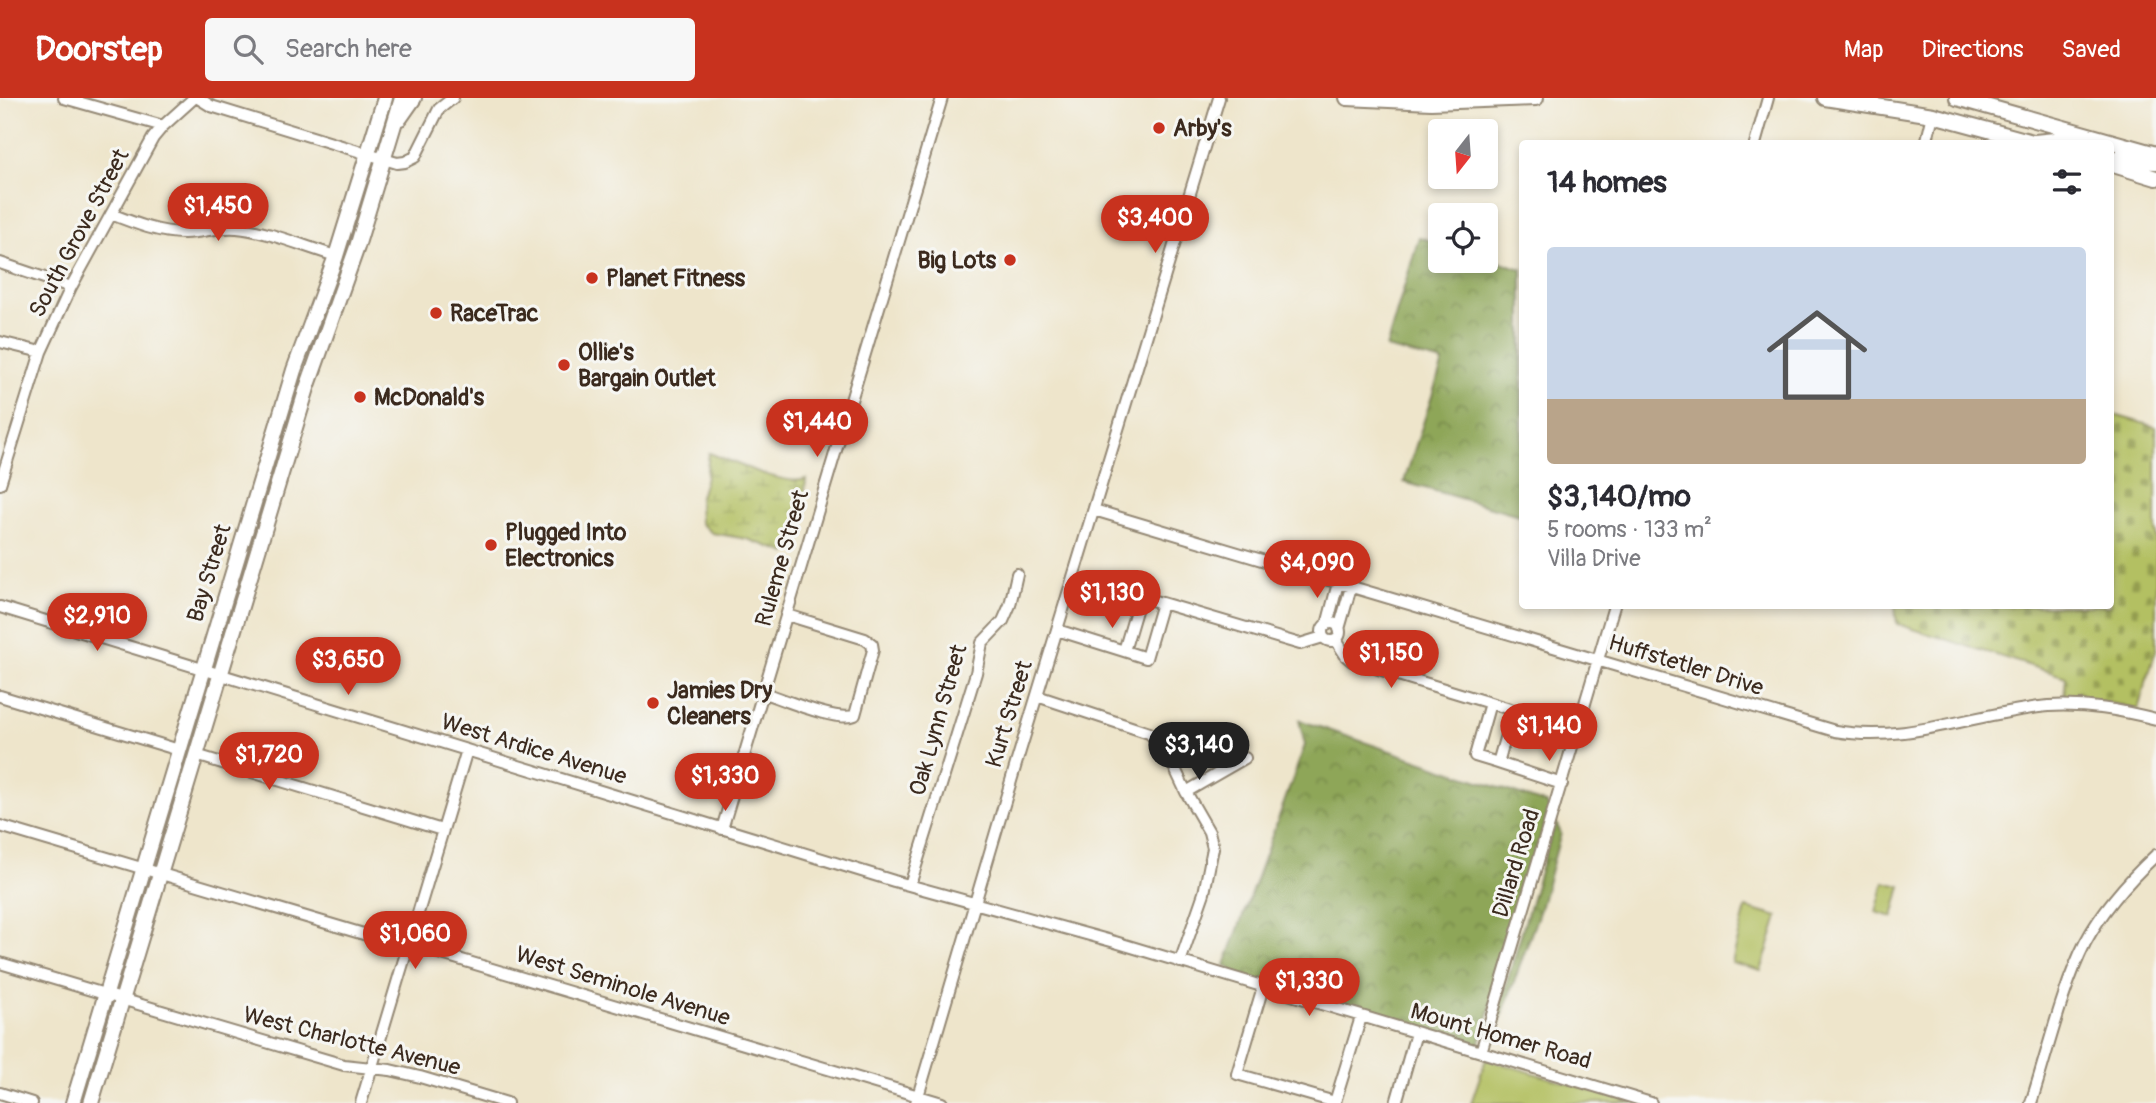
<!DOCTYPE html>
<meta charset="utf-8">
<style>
body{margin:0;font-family:Pangolin,sans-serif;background:#f7f7f7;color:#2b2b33;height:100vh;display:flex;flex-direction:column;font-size:26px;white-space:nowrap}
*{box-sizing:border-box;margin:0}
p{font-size:23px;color:#7c7c81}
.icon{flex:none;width:38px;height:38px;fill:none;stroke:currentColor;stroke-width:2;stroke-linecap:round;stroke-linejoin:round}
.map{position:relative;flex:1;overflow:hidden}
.drawer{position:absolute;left:1519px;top:42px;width:595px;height:469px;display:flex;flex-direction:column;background:#fff;border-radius:7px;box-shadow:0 4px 10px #0003}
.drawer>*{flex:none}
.needle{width:46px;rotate:197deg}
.tools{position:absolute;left:1428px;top:21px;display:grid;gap:14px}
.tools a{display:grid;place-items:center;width:70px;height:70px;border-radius:7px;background:#fff;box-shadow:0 4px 10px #0003;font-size:35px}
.price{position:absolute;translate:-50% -60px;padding:0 16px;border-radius:24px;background:#c8321e;color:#fff;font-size:23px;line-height:46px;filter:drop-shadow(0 2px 4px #0008)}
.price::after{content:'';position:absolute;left:50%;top:42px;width:21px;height:16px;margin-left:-10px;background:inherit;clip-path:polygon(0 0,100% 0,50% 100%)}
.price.active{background:#222;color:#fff}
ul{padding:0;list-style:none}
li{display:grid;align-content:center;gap:14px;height:371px;padding:0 28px}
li+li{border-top:2px solid #e1e1e2}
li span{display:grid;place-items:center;height:217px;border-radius:7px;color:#555}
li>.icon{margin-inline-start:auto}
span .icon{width:126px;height:126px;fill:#fffc;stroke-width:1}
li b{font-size:30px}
h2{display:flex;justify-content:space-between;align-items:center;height:84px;padding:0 28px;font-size:30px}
header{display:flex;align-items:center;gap:42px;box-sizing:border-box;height:98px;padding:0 35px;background:#c8321e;color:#fff}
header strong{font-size:33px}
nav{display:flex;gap:38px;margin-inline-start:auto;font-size:24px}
.search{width:490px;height:63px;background:#f7f7f7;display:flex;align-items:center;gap:18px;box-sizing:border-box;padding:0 24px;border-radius:7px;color:#7c7c81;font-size:26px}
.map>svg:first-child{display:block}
</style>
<header>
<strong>Doorstep</strong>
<div class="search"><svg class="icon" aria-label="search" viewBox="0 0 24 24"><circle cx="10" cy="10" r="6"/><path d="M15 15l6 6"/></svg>Search here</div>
<nav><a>Map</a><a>Directions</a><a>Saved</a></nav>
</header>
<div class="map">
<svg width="2156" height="1005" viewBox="0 0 2156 1005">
<defs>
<pattern id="forest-crowns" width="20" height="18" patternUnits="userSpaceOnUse" patternTransform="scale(1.75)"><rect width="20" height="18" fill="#8ea658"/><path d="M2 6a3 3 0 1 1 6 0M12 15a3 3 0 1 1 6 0" fill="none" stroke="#758748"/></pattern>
<pattern id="wetland-marsh" width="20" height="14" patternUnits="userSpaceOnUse" patternTransform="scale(1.75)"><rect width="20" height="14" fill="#b3c062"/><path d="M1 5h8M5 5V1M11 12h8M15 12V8" fill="none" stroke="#939c50"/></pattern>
<pattern id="cemetery-stones" width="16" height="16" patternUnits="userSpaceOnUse" patternTransform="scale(1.75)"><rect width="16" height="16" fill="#b3c062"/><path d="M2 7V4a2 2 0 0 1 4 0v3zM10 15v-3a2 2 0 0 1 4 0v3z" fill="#939c50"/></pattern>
</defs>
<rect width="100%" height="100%" fill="#f6f6f2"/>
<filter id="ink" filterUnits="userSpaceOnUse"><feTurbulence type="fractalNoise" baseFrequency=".0143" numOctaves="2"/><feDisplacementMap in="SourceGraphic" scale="14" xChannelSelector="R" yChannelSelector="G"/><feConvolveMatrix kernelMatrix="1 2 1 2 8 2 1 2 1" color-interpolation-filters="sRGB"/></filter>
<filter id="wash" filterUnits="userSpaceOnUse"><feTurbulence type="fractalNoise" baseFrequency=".00686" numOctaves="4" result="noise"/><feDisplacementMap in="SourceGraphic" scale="28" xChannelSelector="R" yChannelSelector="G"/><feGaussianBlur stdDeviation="1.57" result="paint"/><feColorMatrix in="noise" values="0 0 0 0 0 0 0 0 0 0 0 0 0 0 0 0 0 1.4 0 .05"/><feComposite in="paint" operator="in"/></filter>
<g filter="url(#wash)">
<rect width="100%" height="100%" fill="#eee5cb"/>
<!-- grass -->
<path fill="#b3c062" stroke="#777540" stroke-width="2" d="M1884,784L1901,788L1893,819L1876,814Z
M1746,810L1778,819L1761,873L1732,865Z
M1486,961L1634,1005H1471Z"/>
<!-- forest -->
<path fill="url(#forest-crowns)" stroke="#64683b" stroke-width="2" d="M1419,139L1440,146V163H1486V160L1522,171V418L1404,384L1443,264L1386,250Z
M1299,622L1547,706L1549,711L1479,948L1238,876L1225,867L1305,647Z
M1555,723L1561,735L1540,811L1490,951H1487Z"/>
<!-- wetland -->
<path fill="url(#wetland-marsh)" stroke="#777540" stroke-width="2" d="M709,355C732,363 785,389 806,381L804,403L787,455L747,441L712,435L700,425L699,402L706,379Z"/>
<!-- cemetery -->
<path fill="url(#cemetery-stones)" stroke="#777540" stroke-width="2" d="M2111,316L2156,329V552L2138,611L2109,605L2064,600L2066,579L1897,526L1895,508H2110Z"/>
</g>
<g filter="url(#ink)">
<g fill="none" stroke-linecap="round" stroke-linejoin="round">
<!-- minor casing -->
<g stroke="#948874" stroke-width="14">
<path id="minor" d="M64,0L163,28
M198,0L211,8L397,65L405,64L415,59L439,11L453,0
M1755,46L1768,0
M1926,46L1933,17
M111,116C134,125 159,135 184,135C202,135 218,128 237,130C269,133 305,149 336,158
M0,165L71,189
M0,244L41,254
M0,386L41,254L71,189L153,40L163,28L194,0
M1094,412L1835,633C1910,646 1976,614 2049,608C2087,606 2120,612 2156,621
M1162,505L1146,560L1124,553L1140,499L1162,505L1300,546L1323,539
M0,509L894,783L1115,844L1651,1005
M1322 534a9 9 0 1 1 18 0a9 9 0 1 1-18 0Z
M1327,527L1338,485
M1339,531L1351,489
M1057,532L1124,553
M1336,542L1346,558L1352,563L1513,612L1498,665L1475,658L1490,605
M764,595C783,601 838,625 855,617L873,552L872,546L865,541L787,517
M0,598L179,652
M1037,598L1149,635L1164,649L1169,658L1186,694L1209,734L1213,750L1204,795L1180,864
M196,657L442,732
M1498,665L1562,686
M1186,694L1245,660
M0,728L387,843L425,851L942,1005
M722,731L942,0
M910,787L976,575L982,545L1003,523L1010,507L1017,476
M0,865L344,967L390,972L420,979L507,1005
M1263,889L1237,976L1335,1004L1361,919
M1481,954L1614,508
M0,995L32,1005
M361,1005L467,652
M916,1005L1016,666L1219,0
M1396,1005L1416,935
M2031,1005C2047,956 2062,891 2085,845C2103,811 2128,783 2156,757"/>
</g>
<!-- major casing -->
<g stroke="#948874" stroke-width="18">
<path id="major" d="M1347,0L1431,4L1536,0
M1825,0L1933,17L2040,46
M1957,0L2156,56
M400,20L414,0
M2035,44L2055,42L2074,46
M2119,59L2133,63L2156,64
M2110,66L2156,80
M73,1005L294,272L336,158L385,0
M91,1005L307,290L357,149L402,0"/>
</g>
<!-- minor -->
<use href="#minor" stroke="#fff" stroke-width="10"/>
<!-- major -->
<use href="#major" stroke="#fff" stroke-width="14"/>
</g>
</g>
<!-- markers -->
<g fill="#c8321e" stroke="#f6f6f2" stroke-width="2.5">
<circle cx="1159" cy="30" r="7"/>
<circle cx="1010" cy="162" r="7"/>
<circle cx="592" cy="180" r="7"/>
<circle cx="436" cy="215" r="7"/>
<circle cx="564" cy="267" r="7"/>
<circle cx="360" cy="299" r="7"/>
<circle cx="491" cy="447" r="7"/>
<circle cx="653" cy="605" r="7"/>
</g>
<g text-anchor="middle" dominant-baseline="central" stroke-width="6" stroke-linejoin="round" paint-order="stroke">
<!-- poi labels -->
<g font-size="23" font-weight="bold" fill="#3b2a1e" stroke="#f6f6f2" text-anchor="start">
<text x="1173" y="30">Arby's</text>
<text x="996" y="162" text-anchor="end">Big Lots</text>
<text x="606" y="180">Planet Fitness</text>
<text x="450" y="215">RaceTrac</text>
<text x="578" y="254">Ollie's<tspan x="578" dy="26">Bargain Outlet</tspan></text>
<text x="374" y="299">McDonald's</text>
<text x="505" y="434">Plugged Into<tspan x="505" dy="26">Electronics</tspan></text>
<text x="667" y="592">Jamies Dry<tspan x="667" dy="26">Cleaners</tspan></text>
</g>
<!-- street labels -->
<g font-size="23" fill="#3b2a1e" stroke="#f6f6f2">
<text transform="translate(79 135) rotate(-62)">South Grove Street</text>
<text transform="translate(782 460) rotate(-74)">Ruleme Street</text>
<text transform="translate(209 475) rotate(-73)">Bay Street</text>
<text transform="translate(1686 567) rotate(17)">Huffstetler Drive</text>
<text transform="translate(1009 616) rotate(-73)">Kurt Street</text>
<text transform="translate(938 622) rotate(-74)">Oak Lynn Street</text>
<text transform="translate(534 651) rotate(17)">West Ardice Avenue</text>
<text transform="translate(1516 765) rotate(-73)">Dillard Road</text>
<text transform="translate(623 888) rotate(17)">West Seminole Avenue</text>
<text transform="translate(1501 938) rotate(16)">Mount Homer Road</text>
<text transform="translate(352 943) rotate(14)">West Charlotte Avenue</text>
</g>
</g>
</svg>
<div class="tools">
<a><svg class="needle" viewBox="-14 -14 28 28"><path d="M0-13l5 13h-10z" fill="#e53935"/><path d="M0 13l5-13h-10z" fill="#7c7c81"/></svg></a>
<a><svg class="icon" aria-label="locate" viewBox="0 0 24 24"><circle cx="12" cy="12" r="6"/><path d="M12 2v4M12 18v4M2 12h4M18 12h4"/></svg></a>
</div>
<b class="price" style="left:218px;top:145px">$1,450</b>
<b class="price" style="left:1155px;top:157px">$3,400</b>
<b class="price" style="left:817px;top:361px">$1,440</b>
<b class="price" style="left:1317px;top:502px">$4,090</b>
<b class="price" style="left:1112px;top:532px">$1,130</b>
<b class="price" style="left:97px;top:555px">$2,910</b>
<b class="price" style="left:1391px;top:592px">$1,150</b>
<b class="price" style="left:348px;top:599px">$3,650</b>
<b class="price" style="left:1549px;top:665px">$1,140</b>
<b class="price active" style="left:1199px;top:684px">$3,140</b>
<b class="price" style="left:269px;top:694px">$1,720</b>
<b class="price" style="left:725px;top:715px">$1,330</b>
<b class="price" style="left:415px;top:873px">$1,060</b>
<b class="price" style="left:1309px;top:920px">$1,330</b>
<section class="drawer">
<h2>14 homes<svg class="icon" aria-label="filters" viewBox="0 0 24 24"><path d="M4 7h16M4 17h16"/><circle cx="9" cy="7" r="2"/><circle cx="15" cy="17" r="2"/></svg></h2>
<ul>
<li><span style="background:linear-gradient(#c9d6e8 70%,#b9a48a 0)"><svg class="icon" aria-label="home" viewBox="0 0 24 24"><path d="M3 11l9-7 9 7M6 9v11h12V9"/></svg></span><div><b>$3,140/mo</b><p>5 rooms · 133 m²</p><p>Villa Drive</p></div></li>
</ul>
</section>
</div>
